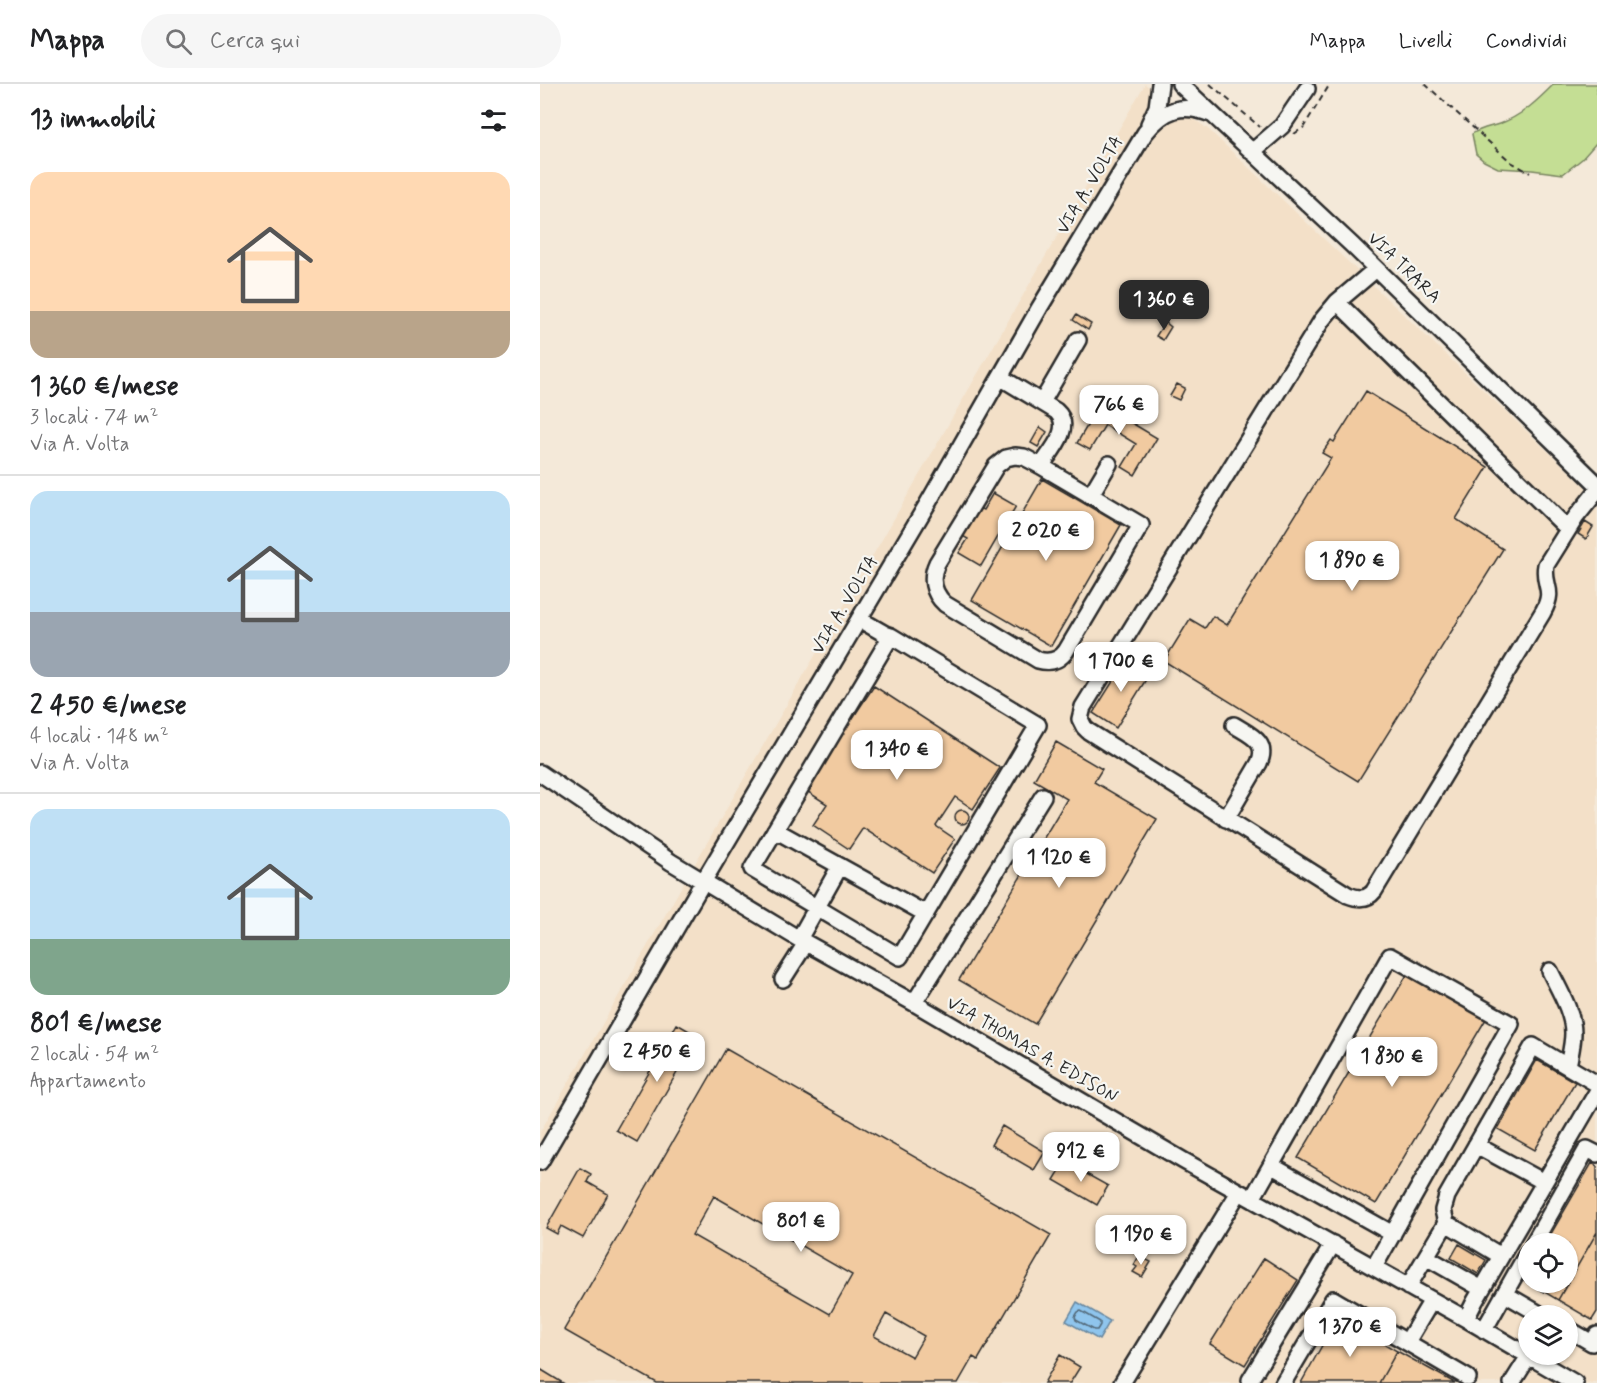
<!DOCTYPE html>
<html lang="it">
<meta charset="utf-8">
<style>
body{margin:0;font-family:Mynerve,sans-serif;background:#f6f6f6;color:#202124;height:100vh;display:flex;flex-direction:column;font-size:22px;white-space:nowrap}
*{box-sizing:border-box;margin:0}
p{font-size:20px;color:#757577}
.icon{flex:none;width:33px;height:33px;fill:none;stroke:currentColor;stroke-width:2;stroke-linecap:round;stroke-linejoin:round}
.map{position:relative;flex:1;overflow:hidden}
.drawer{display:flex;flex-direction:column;background:#fff;width:540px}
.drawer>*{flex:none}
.tools{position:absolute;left:978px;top:1149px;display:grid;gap:12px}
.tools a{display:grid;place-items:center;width:60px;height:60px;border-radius:50%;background:#fff;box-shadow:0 2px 4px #0004;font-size:30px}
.price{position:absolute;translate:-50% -51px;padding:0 14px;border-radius:12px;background:#fff;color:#222;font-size:20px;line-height:39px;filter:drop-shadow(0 2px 3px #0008)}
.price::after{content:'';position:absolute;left:50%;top:36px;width:18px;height:14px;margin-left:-9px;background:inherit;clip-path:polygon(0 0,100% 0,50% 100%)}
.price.current{background:#2b2b2b;color:#fff}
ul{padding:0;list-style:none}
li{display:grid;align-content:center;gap:12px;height:318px;padding:0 30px}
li+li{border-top:2px solid #e0e0e0}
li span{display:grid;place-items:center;height:186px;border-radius:18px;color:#555}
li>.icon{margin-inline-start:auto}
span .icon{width:108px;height:108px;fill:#fffc;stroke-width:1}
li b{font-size:26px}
h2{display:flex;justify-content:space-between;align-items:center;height:72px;padding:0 30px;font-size:26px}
header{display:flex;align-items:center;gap:36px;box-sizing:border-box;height:84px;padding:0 30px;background:#fff;border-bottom:2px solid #e0e0e0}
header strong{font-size:28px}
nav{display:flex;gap:33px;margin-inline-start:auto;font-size:21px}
.search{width:420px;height:54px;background:#f6f6f6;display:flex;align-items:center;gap:15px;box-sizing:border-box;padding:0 21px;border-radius:33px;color:#757577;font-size:22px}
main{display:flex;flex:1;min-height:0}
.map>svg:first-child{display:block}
</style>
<header>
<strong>Mappa</strong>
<div class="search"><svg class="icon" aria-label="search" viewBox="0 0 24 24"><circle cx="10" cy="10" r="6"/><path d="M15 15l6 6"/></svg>Cerca qui</div>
<nav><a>Mappa</a><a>Livelli</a><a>Condividi</a></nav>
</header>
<main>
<section class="drawer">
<h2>13 immobili<svg class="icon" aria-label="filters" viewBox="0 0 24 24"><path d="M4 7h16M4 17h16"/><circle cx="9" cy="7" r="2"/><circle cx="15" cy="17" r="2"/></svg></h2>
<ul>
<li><span style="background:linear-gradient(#ffd9b3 75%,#b9a48a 0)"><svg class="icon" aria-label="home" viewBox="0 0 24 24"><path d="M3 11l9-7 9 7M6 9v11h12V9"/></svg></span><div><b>1 360 €/mese</b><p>3 locali · 74 m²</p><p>Via A. Volta</p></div></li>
<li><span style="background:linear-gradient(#bfe0f5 65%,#9aa5b1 0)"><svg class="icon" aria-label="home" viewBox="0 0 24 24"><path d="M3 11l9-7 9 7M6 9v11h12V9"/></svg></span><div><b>2 450 €/mese</b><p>4 locali · 148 m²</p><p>Via A. Volta</p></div></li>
<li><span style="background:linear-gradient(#bfe0f5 70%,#7fa58c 0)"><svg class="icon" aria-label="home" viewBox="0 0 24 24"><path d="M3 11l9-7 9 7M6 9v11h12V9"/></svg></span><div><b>801 €/mese</b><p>2 locali · 54 m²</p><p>Appartamento</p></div></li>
</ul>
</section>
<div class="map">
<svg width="1057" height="1299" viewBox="0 0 1057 1299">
<rect width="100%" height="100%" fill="#f4e9d9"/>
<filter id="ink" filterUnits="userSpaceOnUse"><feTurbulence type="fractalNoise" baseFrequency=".0167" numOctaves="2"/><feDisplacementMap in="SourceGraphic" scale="12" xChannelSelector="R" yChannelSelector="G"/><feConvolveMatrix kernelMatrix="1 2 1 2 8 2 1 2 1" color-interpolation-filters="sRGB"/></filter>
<g filter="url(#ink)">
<!-- built -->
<path fill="#f3e0c8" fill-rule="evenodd" d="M605,0L668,45L1057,414V1299H0V1048ZM988,1160H1028V1198H988ZM988,1232H1028V1270H988Z"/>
<!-- green -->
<path fill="#c4de94" stroke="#788460" stroke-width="1.5" d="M1014,0H1057V58L1042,75L1023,90L992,86L958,84L944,77L936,70L932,50C941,44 950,43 959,40C982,32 998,16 1014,0Z"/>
<!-- water -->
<path fill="#8fc5ed" stroke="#67879f" stroke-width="1.5" d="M537,1218L570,1237L559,1256L526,1237Z"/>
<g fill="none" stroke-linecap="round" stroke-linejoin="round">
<!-- shore -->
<path stroke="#536979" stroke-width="1.5" d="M541,1227L560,1238V1241L557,1246H554L536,1236L535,1233L538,1228Z"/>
</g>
<!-- building -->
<path fill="#f1caa0" stroke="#2b2b2b" stroke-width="1.5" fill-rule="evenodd" d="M536,231L551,240L548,246L533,236Z
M625,238L631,243L623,256L616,252Z
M637,300L645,304L639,316L630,312Z
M826,307L948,383L916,435L963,465L818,697L624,577L650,535L665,544L673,532L687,541L791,374L782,369L791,356L794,358Z
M560,320L617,354L595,391L582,383L596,360L565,341L550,366L537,359Z
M500,343L507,348L498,363L491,359Z
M502,395L581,441L511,562L432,516Z
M453,409L476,422L441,482L419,469L428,455L419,450L435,422L443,426Z
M1045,438L1053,443L1046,455L1038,450Z
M587,575L610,589L576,644L553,629Z
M334,602L460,684L433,725L415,713L396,742L415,755L392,789L323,744L309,765L273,741L287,720L265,706Z
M516,658L562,685L554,698L617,735L495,940L419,896L527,715L494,696Z
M415 733a7 7 0 1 1 14 0a7 7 0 1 1-14 0Z
M868,889L946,935L836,1120L758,1074Z
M137,940L158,952L97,1058L76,1046Z
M186,965L511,1151L438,1276L433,1273L418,1299H117L24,1246ZM174,1112L312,1191L290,1230L152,1151ZM346,1230L384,1252L372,1273L334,1252Z
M997,976L1035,998L995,1066L958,1045Z
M462,1042L505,1068L494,1086L451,1061Z
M525,1078L568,1102L557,1121L514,1096Z
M1052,1079L1057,1082V1148L1018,1216L984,1196L988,1188V1198H1028V1160H1005Z
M40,1084L51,1090L47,1098L68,1110L43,1154L21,1142L17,1150L6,1144Z
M1057,1148V1228L1052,1236L1018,1216Z
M919,1160L946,1176L938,1190L911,1174Z
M599,1172L611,1178L602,1193L593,1188L597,1183L594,1181Z
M724,1174L758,1196L705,1281L670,1260Z
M798,1233L857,1267L839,1299H761Z
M857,1267L915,1299H839Z
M520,1271L540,1283L530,1299H504Z
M0,1285L23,1299H0Z"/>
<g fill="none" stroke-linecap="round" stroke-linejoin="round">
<!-- minor casing -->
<g stroke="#2b2b2b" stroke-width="20">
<path id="minor" d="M640,0L812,161L1057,400
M609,40L617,23L620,0
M712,68L742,42L767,5
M836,185L797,218L782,236L543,623L540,635L544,643L548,647L808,811C818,815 827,816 834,807L1003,528C1016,504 1002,502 1006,481L1036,433L1057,407
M797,218L1028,445
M460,293L516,327C534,343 511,367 501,382
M502,318L538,256
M475,372L484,373L501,382L601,441L526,567C519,577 509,579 498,576L405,520C393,509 390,494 397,479L456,382L466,374Z
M550,412L569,380
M319,535L345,550L351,552L498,641L360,873L212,785L351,552
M0,689L131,778L259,855L374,919L644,1077L926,1235L1035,1299
M686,735L719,679C729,658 710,651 694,641
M235,746L386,830
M259,855L300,782
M1010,887C1019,906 1033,928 1033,949C1033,960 1030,971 1028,982
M243,895L266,859
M374,919L503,712
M936,1061L1004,1098
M0,1078L163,798L388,419L500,223L605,49C625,24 642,19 671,30
M732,1082L853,1150
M712,1115L850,872L971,940L834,1183
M906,1139L961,1172
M993,1160L1047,1065L1057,1070
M886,1173L942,1205
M868,1203L906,1139L903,1126L907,1112L993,962L1057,1000
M965,1210L1003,1232
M926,1235L935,1217L1057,1008
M1028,1245L1052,1259L1057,1251
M944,1246L988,1168
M867,1258L892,1216
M710,1296L793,1160
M582,1299L699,1108
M743,1299L793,1215L928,1294
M972,1299L989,1272"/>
</g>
<!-- path -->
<path stroke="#2b2b2b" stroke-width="2" stroke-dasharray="6 4.5" stroke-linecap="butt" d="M670,0L720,43
M885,0L971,78L990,89
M754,50L763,44L790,0"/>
<!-- minor -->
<use href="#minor" stroke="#f6f6f2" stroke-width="15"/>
</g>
</g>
<g text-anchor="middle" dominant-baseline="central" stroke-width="4.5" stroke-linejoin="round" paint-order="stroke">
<!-- street labels -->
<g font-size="18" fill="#2b2b2b" stroke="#f6f6f2">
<text transform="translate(550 101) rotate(-59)">VIA A. VOLTA</text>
<text transform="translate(864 184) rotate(44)">VIA TRARA</text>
<text transform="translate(305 521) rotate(-59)">VIA A. VOLTA</text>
<text transform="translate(492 966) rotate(30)">VIA THOMAS A. EDISON</text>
</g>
</g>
</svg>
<div class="tools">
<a><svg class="icon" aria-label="locate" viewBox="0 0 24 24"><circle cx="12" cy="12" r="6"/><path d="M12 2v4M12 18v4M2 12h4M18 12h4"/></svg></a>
<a><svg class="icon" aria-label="layers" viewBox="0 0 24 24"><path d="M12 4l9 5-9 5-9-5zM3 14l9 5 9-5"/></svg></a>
</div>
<b class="price current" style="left:624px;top:247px">1 360 €</b>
<b class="price" style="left:579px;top:352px">766 €</b>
<b class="price" style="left:506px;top:478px">2 020 €</b>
<b class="price" style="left:812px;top:508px">1 890 €</b>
<b class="price" style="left:581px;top:609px">1 700 €</b>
<b class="price" style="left:357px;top:697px">1 340 €</b>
<b class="price" style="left:519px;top:805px">1 120 €</b>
<b class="price" style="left:117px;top:999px">2 450 €</b>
<b class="price" style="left:852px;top:1004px">1 830 €</b>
<b class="price" style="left:541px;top:1099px">912 €</b>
<b class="price" style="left:261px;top:1169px">801 €</b>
<b class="price" style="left:601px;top:1182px">1 190 €</b>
<b class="price" style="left:810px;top:1274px">1 370 €</b>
</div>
</main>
